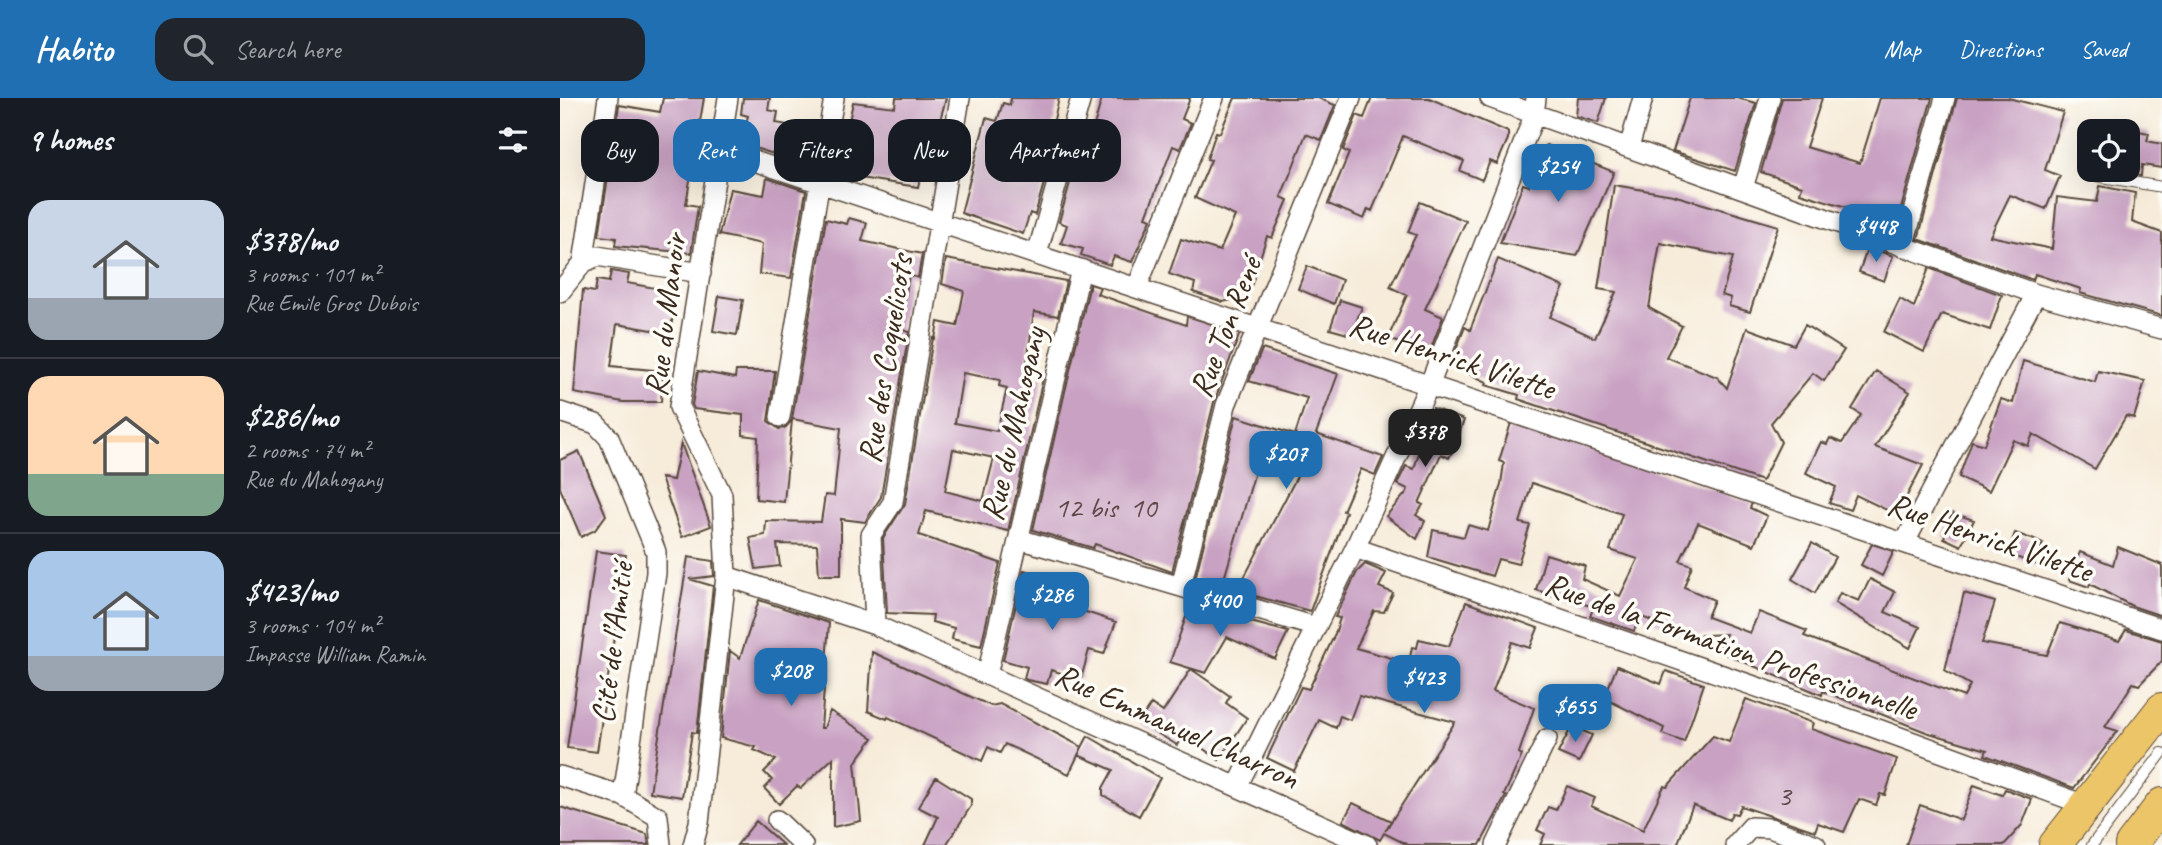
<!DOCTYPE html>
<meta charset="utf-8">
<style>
body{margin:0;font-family:Caveat,sans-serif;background:#20242c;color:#f1f3f6;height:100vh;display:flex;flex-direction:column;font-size:26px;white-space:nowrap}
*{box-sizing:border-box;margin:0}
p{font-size:23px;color:#9ea1a6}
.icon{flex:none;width:38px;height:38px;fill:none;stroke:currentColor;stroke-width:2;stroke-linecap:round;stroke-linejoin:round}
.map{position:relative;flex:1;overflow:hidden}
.drawer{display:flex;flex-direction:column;background:#171b24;width:560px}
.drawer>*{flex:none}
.banner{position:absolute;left:21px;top:21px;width:665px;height:63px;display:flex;gap:14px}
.controls{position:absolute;left:1517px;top:21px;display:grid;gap:14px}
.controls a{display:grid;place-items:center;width:63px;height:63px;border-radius:14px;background:#171b24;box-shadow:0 7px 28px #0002;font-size:35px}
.price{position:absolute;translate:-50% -60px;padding:0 16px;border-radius:14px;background:#1f6fb2;color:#fff;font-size:23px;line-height:46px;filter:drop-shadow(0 2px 4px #0008)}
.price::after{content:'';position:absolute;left:50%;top:42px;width:21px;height:16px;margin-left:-10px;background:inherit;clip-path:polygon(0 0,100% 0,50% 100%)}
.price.on{background:#222;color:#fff}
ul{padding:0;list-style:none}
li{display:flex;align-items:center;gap:21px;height:175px;padding:0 28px}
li+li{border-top:2px solid #363941}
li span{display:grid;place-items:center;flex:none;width:196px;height:140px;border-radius:21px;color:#555}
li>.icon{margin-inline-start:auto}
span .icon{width:84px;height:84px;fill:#fffc;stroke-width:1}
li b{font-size:30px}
h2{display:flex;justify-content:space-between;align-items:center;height:84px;padding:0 28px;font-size:30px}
.tag{padding:0 24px;border-radius:21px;background:#171b24;box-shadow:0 7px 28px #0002;font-size:24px;line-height:63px}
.tag.on{background:#1f6fb2;color:#fff}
header{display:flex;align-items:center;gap:42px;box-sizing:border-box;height:98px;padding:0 35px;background:#1f6fb2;color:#fff}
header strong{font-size:33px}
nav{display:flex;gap:38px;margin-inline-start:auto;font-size:24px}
.search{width:490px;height:63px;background:#20242c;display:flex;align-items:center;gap:18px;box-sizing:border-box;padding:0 24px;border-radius:21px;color:#9ea1a6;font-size:26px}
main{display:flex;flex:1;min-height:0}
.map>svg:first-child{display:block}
</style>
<header>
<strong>Habito</strong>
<div class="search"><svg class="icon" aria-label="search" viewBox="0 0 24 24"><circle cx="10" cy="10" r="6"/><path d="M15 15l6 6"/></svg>Search here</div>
<nav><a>Map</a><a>Directions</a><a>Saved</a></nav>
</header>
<main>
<section class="drawer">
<h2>9 homes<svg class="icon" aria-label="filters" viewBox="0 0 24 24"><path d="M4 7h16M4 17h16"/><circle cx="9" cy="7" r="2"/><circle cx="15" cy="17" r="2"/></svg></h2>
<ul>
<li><span style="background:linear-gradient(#c9d6e8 70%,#9aa5b1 0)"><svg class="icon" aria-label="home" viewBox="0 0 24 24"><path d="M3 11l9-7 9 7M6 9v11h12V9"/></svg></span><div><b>$378/mo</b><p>3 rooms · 101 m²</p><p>Rue Emile Gros Dubois</p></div></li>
<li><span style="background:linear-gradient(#ffd9b3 70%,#7fa58c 0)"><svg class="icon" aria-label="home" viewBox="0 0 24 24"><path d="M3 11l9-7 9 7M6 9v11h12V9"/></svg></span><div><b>$286/mo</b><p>2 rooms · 74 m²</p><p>Rue du Mahogany</p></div></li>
<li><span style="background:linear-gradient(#a9c7e8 75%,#9aa5b1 0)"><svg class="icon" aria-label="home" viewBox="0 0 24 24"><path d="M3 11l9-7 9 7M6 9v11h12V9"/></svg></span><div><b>$423/mo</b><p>3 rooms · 104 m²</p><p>Impasse William Ramin</p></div></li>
</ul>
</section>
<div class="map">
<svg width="1602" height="747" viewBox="0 0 1602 747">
<rect width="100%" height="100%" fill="#fdfcf7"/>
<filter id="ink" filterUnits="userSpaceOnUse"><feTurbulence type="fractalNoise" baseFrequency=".0143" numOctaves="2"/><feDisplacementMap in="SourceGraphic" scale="14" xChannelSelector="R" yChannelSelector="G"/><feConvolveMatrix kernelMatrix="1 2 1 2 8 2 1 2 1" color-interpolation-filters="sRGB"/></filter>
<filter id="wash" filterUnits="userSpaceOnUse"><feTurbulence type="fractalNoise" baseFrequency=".00686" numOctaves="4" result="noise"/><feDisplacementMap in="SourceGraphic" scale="28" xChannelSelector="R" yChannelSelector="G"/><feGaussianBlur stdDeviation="1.57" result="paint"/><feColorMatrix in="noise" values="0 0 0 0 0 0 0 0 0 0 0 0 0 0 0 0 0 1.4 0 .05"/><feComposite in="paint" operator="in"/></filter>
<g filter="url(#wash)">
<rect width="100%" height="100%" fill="#f7ecda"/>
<g id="blocks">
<!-- building -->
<path fill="#c9a2c3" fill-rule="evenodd" d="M103,0H144L126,106L138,108L131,155L55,148L56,140L39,138L59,7L100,14Z
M183,0H210L208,12L218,14L216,25L256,32L250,68L180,45L188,18L181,16Z
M336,0H386L375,41L369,39L358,89L274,76L280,37L286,38L293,4L335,9Z
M451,0H499L484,65L489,67L475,117L470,115L463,136L401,115L426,20L437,23L443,5L450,7Z
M542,0H630L622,21L631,25L620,51L613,48L586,119L591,121L572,164L554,158L550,167L521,157L523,151L501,145L507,127L499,124L513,74L520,76Z
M675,0H758L775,7L761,42L746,36L721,99L728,102L712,140L707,138L688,198L663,204L633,194L635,185L609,176L621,141L660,153L675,118L635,100L651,62L647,61L656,34L660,35Z
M812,0H869L948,34V41L937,66L930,63L922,82L900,73L904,63L843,38L812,113L808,111L804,121L768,106L789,55L783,52L797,17L804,20Z
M1018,0H1046L1038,25L1016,18Z
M1130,0H1176L1196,5L1175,73L1113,53Z
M1222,0H1262L1246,49L1300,65L1320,0H1372L1335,132L1289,116L1290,110L1240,95L1242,88L1201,74Z
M1397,0H1448L1503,14L1485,72L1500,78L1486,111L1450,97L1430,138L1492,151L1497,99L1537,104L1540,88L1575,95L1572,124L1602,135V218L1520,195L1521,191L1475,176L1473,182L1358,141Z
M1568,31L1589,35L1587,43L1602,46V70L1582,67L1581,78L1568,76Z
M986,47L1054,74L1017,158L940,145L963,86L969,88Z
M207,80L246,93L231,180L199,176L202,146L159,137L170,91L204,97Z
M1054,87L1113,97L1218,128L1190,214L1169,208L1171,200L1162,197L1173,159L1100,145L1089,210L1122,228L1106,259L1157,279L1167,290L1187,230L1234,247L1245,227L1284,252L1264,283L1253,275L1211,325L1221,344L1202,383L958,301L959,297L926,287L927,284L890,267L905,229L910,232L938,161L1004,189L990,219L1035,240L1056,194L1038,191Z
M860,104L906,123L865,211L883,219L868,258L828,240L847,197L830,189L856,137L848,134Z
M289,120L307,125L302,143L362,156L358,180L349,177L340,231L349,234L321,399L305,424L281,421V477H259L257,447L217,446L220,468L196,471L190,440L205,437L206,423L261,424L265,397L274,398L281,330L232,321L266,121L287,126Z
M1308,149L1333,158L1324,183L1299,174Z
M386,161L506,183L498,218L474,214L466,272L484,276L448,433L366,413L359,437L440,465L421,548L392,541L394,530L372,524L373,517L327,515L323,440L345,406L373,240L375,241L378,224L397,228L404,193L382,186ZM403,275L440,282L439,288L447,290L437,333L395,325ZM393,351L434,360L423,403L385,393Z
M747,168L782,182L774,206L738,191Z
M1369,170L1442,197L1430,232L1382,216L1364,254L1324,234L1340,201L1354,209Z
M51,173L69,176L67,185L117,194L110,235L57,226L51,268L103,273L101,304H63L14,295L23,192L35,194L37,182L49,184Z
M530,186L540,189L537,196L626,227L627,218L680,235L654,304L612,474L535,446L533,450L473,432Z
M159,198L183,202L177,237L153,233Z
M780,202L802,209L791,237L770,231Z
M702,251L778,276L756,336L823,359L815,377L801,371L783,413L786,414L782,426L750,513L677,493L743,367L701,353L662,488L635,481L676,318L735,337L747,300L689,283Z
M1463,263L1535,284L1538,273L1585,283L1574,320L1566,318L1535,371L1473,336L1468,348L1453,342L1429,393L1399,379L1412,343L1424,347L1441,301L1453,305Z
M138,273L175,280L176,273H215L208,323L219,331L225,330L232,322L224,404L196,401L198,339L183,337V317L134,311L132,307Z
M1316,273L1350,294L1315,349L1363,367L1337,417L1296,397L1290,412L1269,405L1276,389L1246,375L1261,344L1267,346L1270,340L1282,345L1301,317L1292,311Z
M873,310L904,322L893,352L889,360L881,356L859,405L863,407L856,417L865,423L857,441L826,418L847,394L848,391L837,386L846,368L854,371Z
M951,325L1192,405L1190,410L1207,418L1194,447L1138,425L1120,463L1132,467L1124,489L1154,502L1147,519L1190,535L1199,514L1247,533L1244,538L1404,599L1410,587L1385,572L1404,495L1435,504L1422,545L1487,557L1500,525L1559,543L1566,532L1602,543V563L1579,587L1573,585L1545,629L1558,633L1514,690L1425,657L1427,652L1366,634L1263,593L1262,597L1158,553L1166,536L1127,538L1080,518L1074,533L1030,518L1034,509L976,492L986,456L1025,468L1022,481L1060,498L1078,461L1050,452L1062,416L972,385L960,425L970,427L958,466L938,461L932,478L868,459L873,432L904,439L908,427L928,433L941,386L944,365L939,363Z
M121,345L151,428L122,439L101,380L113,382Z
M19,353L46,417L35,432L21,439L0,390V362Z
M1392,415L1414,422L1401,448L1384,440Z
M1455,435L1483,445L1475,466L1447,456Z
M1252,445L1275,459L1255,495L1232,481Z
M1312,446L1334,453L1322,478L1301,467Z
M1558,449L1602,467V518L1572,508L1530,486L1529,489L1509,482L1520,454L1553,467Z
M36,453L66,457L37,654L7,650Z
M128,459L153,463L154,478L129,481L153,488L137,635L132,634L122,699L90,694Z
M805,466L826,475L819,489L833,495L824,514L814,513L796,550L849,565L852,549L857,550L859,541L889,548L906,504L978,530L970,550L952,544L933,593L974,610L959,655L962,657L944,697L946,698L920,747H848L824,735L820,742L783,723L793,705L831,723L825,733L895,624L799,598L790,622L780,618L776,630L759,622L734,673L707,660L741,589L749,591L775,536L780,520L775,519L797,474Z
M464,472L502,485L496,504L556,524L544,556L529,552L521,581L491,572L487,586L467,582L464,580L467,569L443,562Z
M1310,481L1335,494L1325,514L1360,529L1350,550L1275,505L1280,495L1299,503Z
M199,502L269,525L261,630H264L270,613L313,640L295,665L301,723L273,729V660L241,690L237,688L219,706L204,690L212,682L204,674L216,662L194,652L196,649L161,640L170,553L180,560Z
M631,505L665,517L728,534L715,561L667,539L646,575L610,564Z
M312,554L431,608L440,606L522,649L509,676L445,646L440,655L428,649L422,663L328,619L327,621L308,613Z
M1057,568L1101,586L1106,573L1144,586L1124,644L1102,636L1104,630L1044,600Z
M631,571L670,598L666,605L687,620L659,662L624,637L617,647L579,624L591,606L603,614Z
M1186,601L1253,625L1251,631L1337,661L1325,697L1320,696L1316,707L1299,701L1284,734L1258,725L1255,733L1181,708L1177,716L1172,715L1169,722L1133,707L1117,747H980L985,736L977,732L988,709L996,712L1007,688L1035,700L1031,708L1083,732L1104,688L1107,689L1153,638L1169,644Z
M1012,628L1032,637L1019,664L998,655Z
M528,638L600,680L579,718L543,697V690L553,672L518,657Z
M376,679L411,701V708L386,747H365L378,719L358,709Z
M1414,687L1442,697L1445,691L1472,701L1462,727L1444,747H1346L1360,707L1401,722Z
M0,709L87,736L89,747H0Z
M196,723L223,747H177Z"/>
</g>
</g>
<g filter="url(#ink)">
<use href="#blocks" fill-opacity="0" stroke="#57473a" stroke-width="2"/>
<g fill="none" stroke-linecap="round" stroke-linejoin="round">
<!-- service casing -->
<g stroke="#57473a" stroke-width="12">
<path id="service" d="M1536,78L1602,89
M1532,747L1602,655"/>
</g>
<!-- minor casing -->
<g stroke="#57473a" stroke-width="22">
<path id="minor" d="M930,0L1476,196L1602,231
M1069,50L1083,0
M161,52C642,209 1123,367 1602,531
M1183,90L1210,0
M1343,149L1385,0
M477,156L521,0
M23,165L37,158L141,175
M577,189L654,0
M0,194L23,165L48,0
M0,314L36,326L49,340L91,441L96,454V475L63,698L0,678
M220,319L274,0
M459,441L756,529
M1345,444L1476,196
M795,450L1307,627L1525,707
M166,478L315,527L807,747
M621,488L666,307L791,0
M315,527L311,437L333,404L400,0
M427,577L521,171
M677,689L795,450L871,283L974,18L976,0
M63,698L98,719L101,747
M217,722L243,747
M133,747L139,725L166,478L162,397L119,309L168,0
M936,747L987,641
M1175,747L1191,729L1210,730L1256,747"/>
</g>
<!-- primary casing -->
<g stroke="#57473a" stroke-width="34">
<path id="primary" d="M1495,747L1602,611
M1571,747L1602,706"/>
</g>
<!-- service -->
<use href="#service" stroke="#fff" stroke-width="10"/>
<!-- minor -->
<use href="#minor" stroke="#fff" stroke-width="19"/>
<!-- primary -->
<use href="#primary" stroke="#edc569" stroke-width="32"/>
</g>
</g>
<g text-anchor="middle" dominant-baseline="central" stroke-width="7" stroke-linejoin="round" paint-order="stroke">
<!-- number labels -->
<g font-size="30" fill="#5e4847">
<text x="526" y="409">12 bis</text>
<text x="583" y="409">10</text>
<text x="1224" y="697">3</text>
</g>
<!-- street labels -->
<g font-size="33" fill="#3b2a1e" stroke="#fdfcf7">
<text transform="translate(105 217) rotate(-83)">Rue du Manoir</text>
<text transform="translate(665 229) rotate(-69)">Rue Ton René</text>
<text transform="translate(892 258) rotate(18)">Rue Henrick Vilette</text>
<text transform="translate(325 261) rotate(-81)">Rue des Coquelicots</text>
<text transform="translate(453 326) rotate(-77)">Rue du Mahogany</text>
<text transform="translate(1430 439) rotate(19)">Rue Henrick Vilette</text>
<text transform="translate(52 545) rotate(-83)">Cité de l’Amitié</text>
<text transform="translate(1171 548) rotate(19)">Rue de la Formation Professionnelle</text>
<text transform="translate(617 628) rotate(24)">Rue Emmanuel Charron</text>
</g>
</g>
</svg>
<div class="controls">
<a><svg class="icon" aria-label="locate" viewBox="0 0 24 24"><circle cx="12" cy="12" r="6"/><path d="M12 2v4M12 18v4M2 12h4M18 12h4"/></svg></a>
</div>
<b class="price" style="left:998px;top:106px">$254</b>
<b class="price" style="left:1316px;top:166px">$448</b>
<b class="price on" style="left:865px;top:371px">$378</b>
<b class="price" style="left:726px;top:393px">$207</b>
<b class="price" style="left:492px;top:534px">$286</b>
<b class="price" style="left:660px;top:540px">$400</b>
<b class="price" style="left:231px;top:610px">$208</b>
<b class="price" style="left:864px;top:617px">$423</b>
<b class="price" style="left:1015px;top:646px">$655</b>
<div class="banner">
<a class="tag">Buy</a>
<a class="tag on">Rent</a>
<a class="tag">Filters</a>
<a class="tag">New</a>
<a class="tag">Apartment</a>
</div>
</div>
</main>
